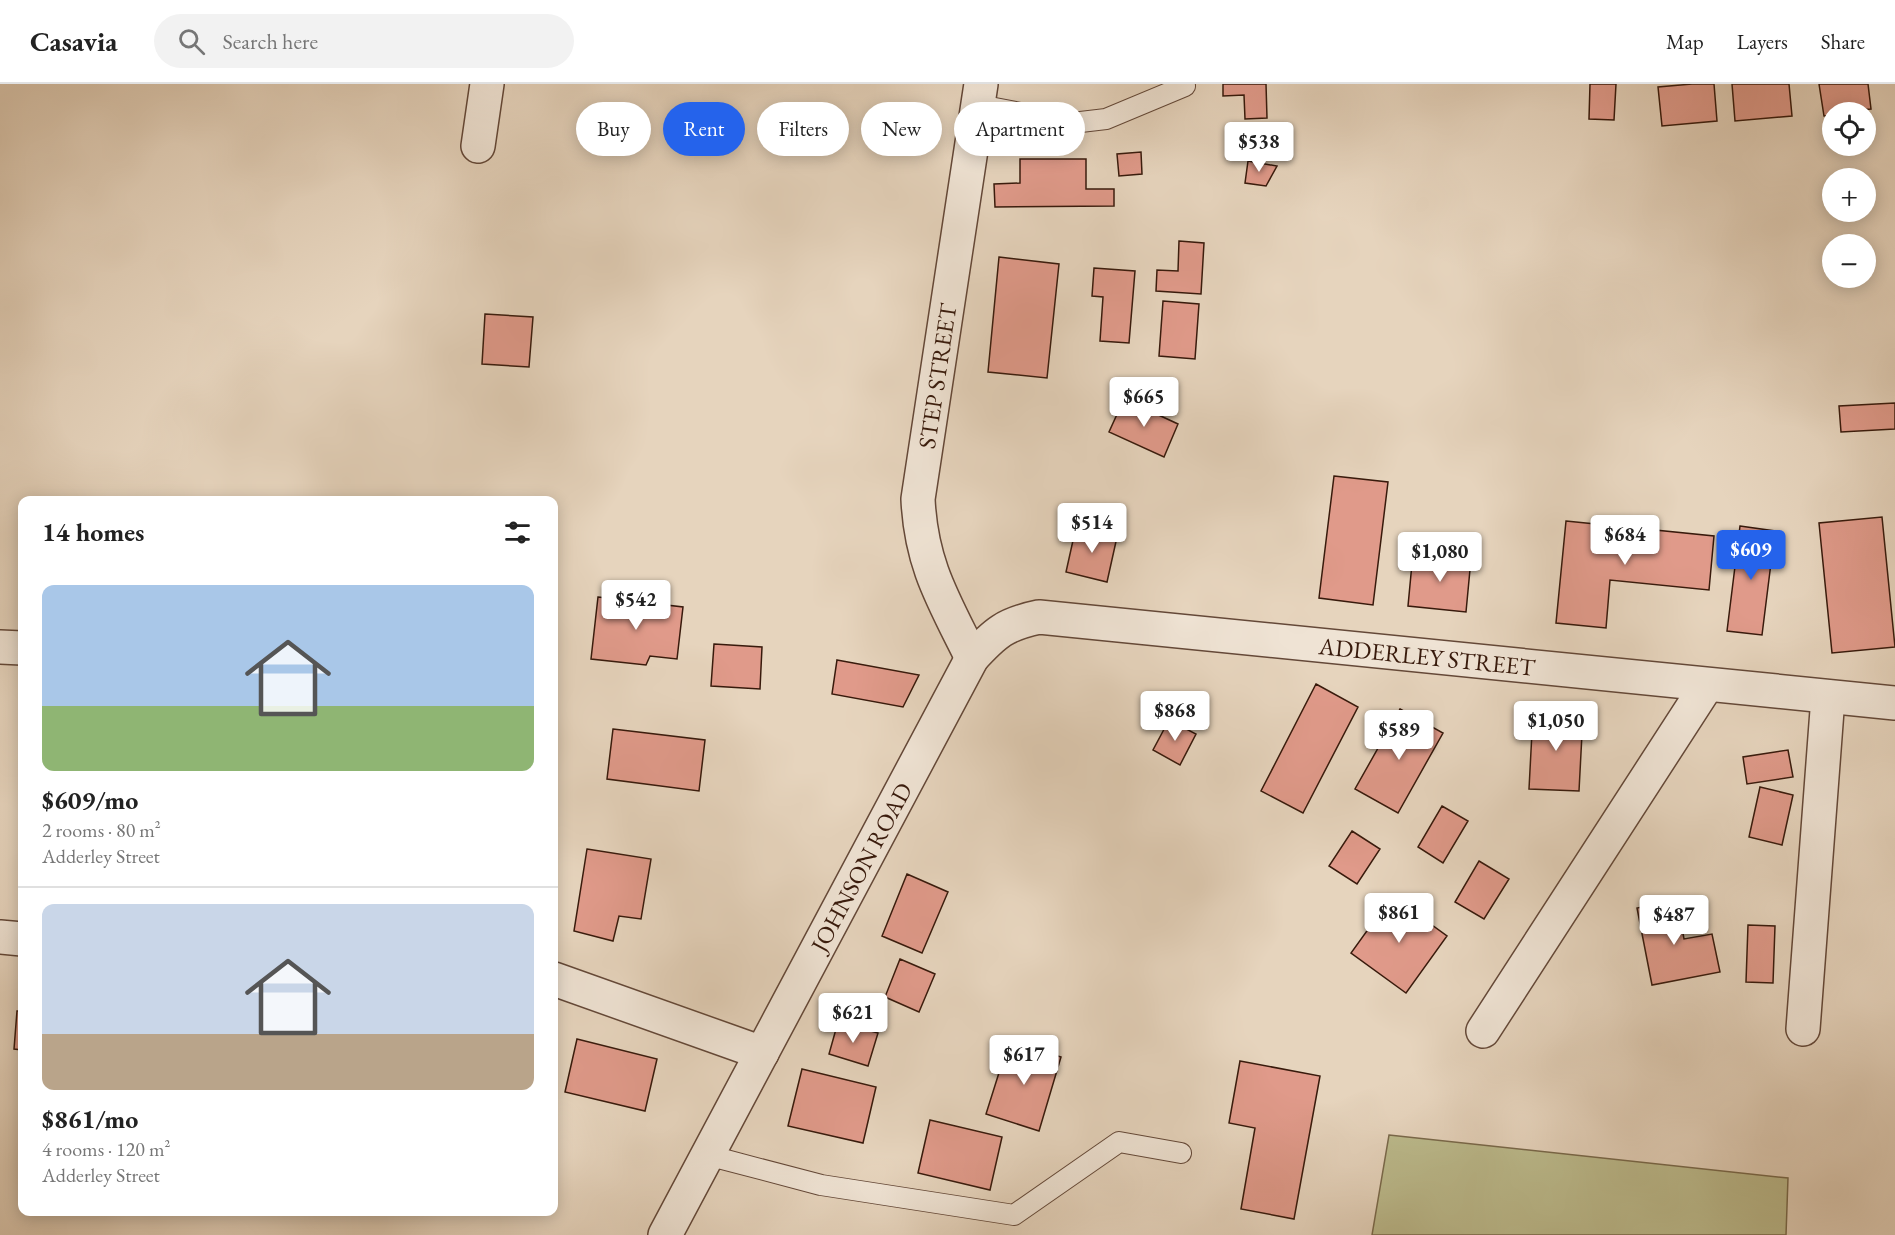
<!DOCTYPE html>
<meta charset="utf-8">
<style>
body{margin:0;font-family:"EB Garamond",serif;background:#f2f2f2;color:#222;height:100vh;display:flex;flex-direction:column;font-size:22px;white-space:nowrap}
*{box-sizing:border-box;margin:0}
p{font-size:20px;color:#767676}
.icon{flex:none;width:33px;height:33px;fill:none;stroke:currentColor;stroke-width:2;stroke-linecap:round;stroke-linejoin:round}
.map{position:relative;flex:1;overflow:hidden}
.sheet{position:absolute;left:18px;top:412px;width:540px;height:720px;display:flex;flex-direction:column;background:#fff;border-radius:12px;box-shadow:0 3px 15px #0003}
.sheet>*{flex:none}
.top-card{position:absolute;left:576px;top:18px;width:570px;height:54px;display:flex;gap:12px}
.buttons{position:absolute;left:1822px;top:18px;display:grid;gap:12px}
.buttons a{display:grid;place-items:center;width:54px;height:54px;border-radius:50%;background:#fff;box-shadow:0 3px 15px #0003;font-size:30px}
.price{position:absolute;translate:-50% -51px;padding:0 14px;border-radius:6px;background:#fff;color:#222;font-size:20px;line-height:39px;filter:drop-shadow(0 2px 3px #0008)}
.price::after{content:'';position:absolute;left:50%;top:36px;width:18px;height:14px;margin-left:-9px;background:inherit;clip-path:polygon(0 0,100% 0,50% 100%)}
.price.active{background:#2563eb;color:#fff}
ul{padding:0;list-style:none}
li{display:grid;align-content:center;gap:12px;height:318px;padding:0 24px}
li+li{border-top:2px solid #e0e0e0}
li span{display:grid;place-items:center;height:186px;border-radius:12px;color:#555}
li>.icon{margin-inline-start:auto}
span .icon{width:108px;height:108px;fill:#fffc;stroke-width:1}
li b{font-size:26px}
h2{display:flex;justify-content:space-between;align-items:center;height:72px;padding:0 24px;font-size:26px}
.pill{padding:0 21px;border-radius:27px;background:#fff;box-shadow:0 3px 15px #0003;font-size:21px;line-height:54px}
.pill.active{background:#2563eb;color:#fff}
header{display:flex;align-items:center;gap:36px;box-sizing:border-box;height:84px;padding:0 30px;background:#fff;border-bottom:2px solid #e0e0e0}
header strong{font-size:28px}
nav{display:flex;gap:33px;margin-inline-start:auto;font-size:21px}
.search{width:420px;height:54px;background:#f2f2f2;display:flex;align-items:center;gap:15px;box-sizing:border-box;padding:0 21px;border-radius:33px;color:#767676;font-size:22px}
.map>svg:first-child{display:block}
</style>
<header>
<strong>Casavia</strong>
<div class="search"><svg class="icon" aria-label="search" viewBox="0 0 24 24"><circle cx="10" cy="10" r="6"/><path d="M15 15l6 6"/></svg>Search here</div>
<nav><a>Map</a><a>Layers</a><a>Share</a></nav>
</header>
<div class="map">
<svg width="1895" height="1151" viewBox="0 0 1895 1151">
<rect width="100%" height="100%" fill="#e6d4bd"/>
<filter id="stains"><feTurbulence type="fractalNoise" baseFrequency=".00333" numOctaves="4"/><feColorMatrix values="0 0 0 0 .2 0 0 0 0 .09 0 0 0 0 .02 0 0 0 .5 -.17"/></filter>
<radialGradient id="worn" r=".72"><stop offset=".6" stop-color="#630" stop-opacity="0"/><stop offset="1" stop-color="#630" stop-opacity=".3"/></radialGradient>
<!-- green -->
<path fill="#bcbb8d" stroke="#7a6a4c" stroke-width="1.5" d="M1389,1051L1788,1094L1786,1151H1372Z"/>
<!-- building -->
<path fill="#e09a8a" stroke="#381a0c" stroke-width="1.5" d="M1223,0H1266L1267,34L1245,35L1244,11L1223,12Z
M1590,0H1616L1614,36L1589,35Z
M1692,0H1714L1717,37L1662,42L1658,3Z
M1732,0H1789L1792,32L1735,37Z
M1819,0H1868L1871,25L1833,28V31L1824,32Z
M1141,68L1142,90L1119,92L1117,70Z
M1020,75H1086V105H1114V122L995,123L994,100L1020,99Z
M1248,77L1277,82L1266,102L1245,99Z
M1179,157L1204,159L1201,210L1156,207L1157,186L1178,187Z
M999,173L1059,180L1047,294L988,288Z
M1094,184L1135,187L1129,259L1100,257L1103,213L1092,212Z
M1163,217L1199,220L1195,275L1159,272Z
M485,230L533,233L529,283L482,280Z
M1124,315L1178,340L1164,373L1109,348Z
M1895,319V345L1841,348L1839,322Z
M1334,392L1388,398L1373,521L1319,514Z
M1882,433L1895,563L1832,569L1819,439Z
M1566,437L1714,452L1709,506L1610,496L1606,544L1556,539Z
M1740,442L1775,447L1762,551L1727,547Z
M1076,443L1117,453L1107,498L1066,488Z
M1413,469L1471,475L1466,528L1408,522Z
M598,513L683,523L677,575L650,572L646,581L591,575Z
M714,560L762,563L760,605L711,602Z
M837,576L919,591L903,623L832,610Z
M1316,600L1358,623L1303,729L1261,707Z
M1400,625L1443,649L1398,729L1355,705Z
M1533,629L1583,631L1579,707L1529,705Z
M1169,636L1196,650L1180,681L1153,666Z
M613,645L705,656L699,707L607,695Z
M1788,666L1793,693L1747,700L1743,673Z
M1760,703L1793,711L1782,761L1749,753Z
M1442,722L1468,737L1443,779L1418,763Z
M1352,747L1380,765L1357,800L1329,782Z
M587,765L651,775L641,835L619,832L613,857L574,847Z
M1479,777L1509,795L1484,835L1455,818Z
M907,790L948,808L922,869L882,852Z
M1392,812L1447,852L1406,909L1351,869Z
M1677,816L1684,855L1712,850L1720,888L1652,901L1637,824Z
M1748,841L1775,842L1773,899L1746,898Z
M900,875L935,890L919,928L885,913Z
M17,927H22V966L14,965Z
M838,938L878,949L868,982L829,970Z
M577,955L657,975L645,1027L565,1008Z
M1009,957L1061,973L1039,1047L986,1030Z
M1240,977L1320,992L1294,1135L1241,1125L1255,1044L1229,1039Z
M802,985L876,1003L863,1059L788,1042Z
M930,1036L1002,1053L990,1106L918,1089Z"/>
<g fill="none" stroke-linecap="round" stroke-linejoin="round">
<!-- lane casing -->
<g stroke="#644838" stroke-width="22">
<path id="lane" d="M979,21L1072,39L1106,35L1185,2
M707,1071L821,1101L1014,1131L1119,1058L1181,1069"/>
</g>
<!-- street casing -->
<g stroke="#644838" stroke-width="36">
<g id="street">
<path d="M478,62L487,0"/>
<path d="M0,563L22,564"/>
<path id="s1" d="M972,574C944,517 921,481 918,415L981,0"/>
<path d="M0,853L22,855"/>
<path d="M554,895L762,969"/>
<path d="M1803,945L1828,613"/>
<path d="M1483,947L1707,601"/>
<path id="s2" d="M665,1151L972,574C995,549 1005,540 1039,533L1895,619"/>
</g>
</g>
<!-- lane -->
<use href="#lane" stroke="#efe3d4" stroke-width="20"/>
<!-- street -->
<use href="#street" stroke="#efe3d4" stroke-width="33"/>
</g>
<g text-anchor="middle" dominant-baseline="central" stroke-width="4.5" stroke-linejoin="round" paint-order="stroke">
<!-- street labels -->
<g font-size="24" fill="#381a0c" stroke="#efe3d4">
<text stroke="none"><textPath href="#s1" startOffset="294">STEP STREET</textPath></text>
<text stroke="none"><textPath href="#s2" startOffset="1124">ADDERLEY STREET</textPath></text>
<text stroke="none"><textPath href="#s2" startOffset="417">JOHNSON ROAD</textPath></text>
</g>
</g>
<rect width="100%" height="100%" filter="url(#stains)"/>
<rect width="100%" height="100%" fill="url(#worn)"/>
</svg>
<div class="buttons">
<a><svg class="icon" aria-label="locate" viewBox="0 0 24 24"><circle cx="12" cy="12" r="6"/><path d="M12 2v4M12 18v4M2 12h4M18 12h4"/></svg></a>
<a>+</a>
<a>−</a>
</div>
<b class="price" style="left:1259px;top:89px">$538</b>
<b class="price" style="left:1144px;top:344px">$665</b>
<b class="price" style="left:1092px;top:470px">$514</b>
<b class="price" style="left:1625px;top:482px">$684</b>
<b class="price active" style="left:1751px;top:497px">$609</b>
<b class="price" style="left:1440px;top:499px">$1,080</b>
<b class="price" style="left:636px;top:547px">$542</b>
<b class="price" style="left:1175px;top:658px">$868</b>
<b class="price" style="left:1556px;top:668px">$1,050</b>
<b class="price" style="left:1399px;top:677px">$589</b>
<b class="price" style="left:1399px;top:860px">$861</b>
<b class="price" style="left:1674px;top:862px">$487</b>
<b class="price" style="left:853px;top:960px">$621</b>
<b class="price" style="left:1024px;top:1002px">$617</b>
<div class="top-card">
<a class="pill">Buy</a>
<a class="pill active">Rent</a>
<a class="pill">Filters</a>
<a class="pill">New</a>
<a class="pill">Apartment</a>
</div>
<section class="sheet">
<h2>14 homes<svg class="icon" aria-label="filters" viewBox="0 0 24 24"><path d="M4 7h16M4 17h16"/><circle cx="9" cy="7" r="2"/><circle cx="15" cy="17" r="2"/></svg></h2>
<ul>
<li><span style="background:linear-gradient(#a9c7e8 65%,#8fb573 0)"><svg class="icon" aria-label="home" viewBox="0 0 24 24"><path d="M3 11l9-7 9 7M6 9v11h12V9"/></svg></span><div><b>$609/mo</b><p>2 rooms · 80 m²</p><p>Adderley Street</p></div></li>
<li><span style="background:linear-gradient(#c9d6e8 70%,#b9a48a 0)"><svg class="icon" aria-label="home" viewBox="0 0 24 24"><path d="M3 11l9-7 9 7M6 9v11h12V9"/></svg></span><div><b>$861/mo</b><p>4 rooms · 120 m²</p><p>Adderley Street</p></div></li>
</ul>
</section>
</div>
